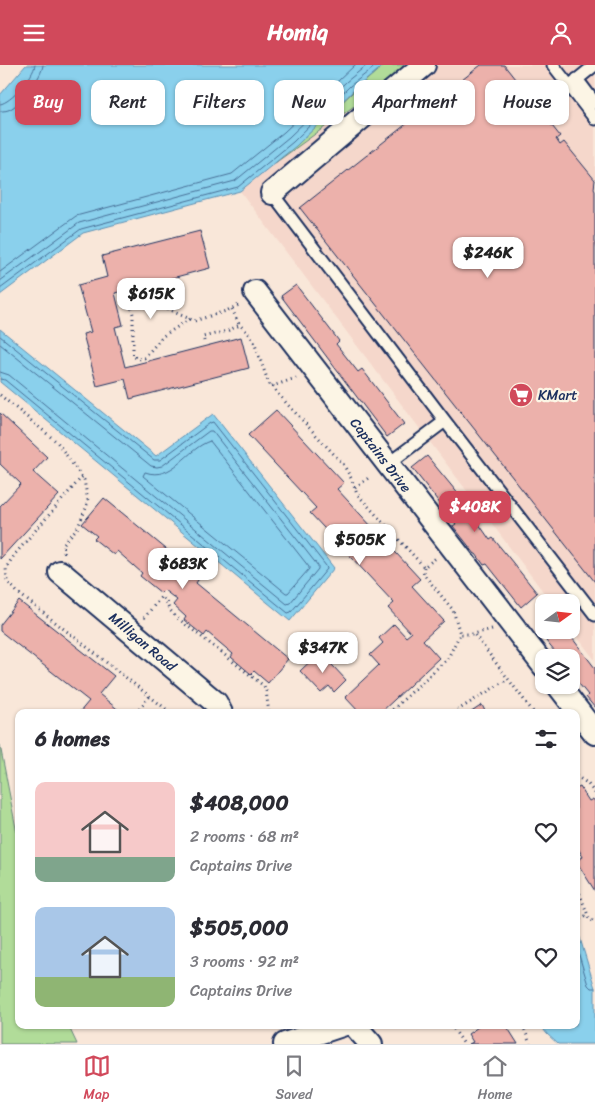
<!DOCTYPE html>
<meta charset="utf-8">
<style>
body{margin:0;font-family:Sriracha,sans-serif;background:#f2f2f3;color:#2b2b33;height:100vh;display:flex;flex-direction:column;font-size:19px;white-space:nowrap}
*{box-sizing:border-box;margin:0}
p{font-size:16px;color:#7c7c81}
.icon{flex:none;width:28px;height:28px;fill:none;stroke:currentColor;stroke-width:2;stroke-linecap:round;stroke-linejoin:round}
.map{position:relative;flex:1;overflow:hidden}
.side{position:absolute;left:15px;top:644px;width:565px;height:320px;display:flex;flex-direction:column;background:#fff;border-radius:10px;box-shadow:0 1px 4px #0004}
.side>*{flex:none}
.hud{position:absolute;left:15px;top:15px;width:565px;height:45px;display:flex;gap:10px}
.needle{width:32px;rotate:75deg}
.fabs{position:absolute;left:535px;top:529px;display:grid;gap:10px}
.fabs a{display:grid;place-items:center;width:45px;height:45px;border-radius:10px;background:#fff;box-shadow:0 1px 4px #0004;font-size:25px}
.price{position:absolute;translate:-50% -42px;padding:0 11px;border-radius:10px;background:#fff;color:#222;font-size:16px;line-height:32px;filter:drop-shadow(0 1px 2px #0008)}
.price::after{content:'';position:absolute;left:50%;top:30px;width:15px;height:11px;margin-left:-8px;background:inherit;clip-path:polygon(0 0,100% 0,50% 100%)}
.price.on{background:#d1495b;color:#fff}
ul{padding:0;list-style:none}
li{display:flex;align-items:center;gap:15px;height:125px;padding:0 20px}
li span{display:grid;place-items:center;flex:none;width:140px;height:100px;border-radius:10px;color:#555}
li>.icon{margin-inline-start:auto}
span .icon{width:60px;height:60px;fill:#fffc;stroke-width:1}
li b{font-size:21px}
h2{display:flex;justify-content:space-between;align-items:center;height:60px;padding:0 20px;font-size:21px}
.tag{padding:0 18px;border-radius:10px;background:#fff;box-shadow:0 1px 4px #0004;font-size:18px;line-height:45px}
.tag.on{background:#d1495b;color:#fff}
header{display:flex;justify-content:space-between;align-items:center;height:65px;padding:0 20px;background:#d1495b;color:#fff;font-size:22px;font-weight:800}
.dock{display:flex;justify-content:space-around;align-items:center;height:70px;border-top:1px solid #e1e1e2;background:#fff;font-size:14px;color:#7c7c81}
.dock a{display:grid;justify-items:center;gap:2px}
.dock .on{color:#d1495b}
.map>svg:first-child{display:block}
</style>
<header><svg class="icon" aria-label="menu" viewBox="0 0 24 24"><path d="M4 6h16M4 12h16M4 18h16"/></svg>Homiq<svg class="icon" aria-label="person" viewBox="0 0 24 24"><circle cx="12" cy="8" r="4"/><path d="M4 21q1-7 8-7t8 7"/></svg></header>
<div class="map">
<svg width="595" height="979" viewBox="0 0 595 979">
<rect width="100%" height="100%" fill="#f9e7d9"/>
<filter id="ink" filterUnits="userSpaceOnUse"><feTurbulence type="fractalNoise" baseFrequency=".02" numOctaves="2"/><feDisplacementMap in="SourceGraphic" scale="10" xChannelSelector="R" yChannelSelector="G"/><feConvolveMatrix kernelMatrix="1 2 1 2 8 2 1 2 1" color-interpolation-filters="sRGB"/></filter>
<g filter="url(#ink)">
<!-- built -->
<path fill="#f5d7cb" d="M403,0H595V595L571,564V538L551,537L240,126L296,81Z"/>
<!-- green -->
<path fill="#b1dc99" stroke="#66867c" d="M384,0H411L275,98C313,67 346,31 384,0Z
M0,680L19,779V960H68L77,979H0Z"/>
<!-- water -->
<path fill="#8ad0ec" stroke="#5e90b3" d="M26,0H384L354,25L296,81L240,126L83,168L0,230V30Z
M0,264L156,391L213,349L334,503L290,556L0,317Z
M576,860L595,923V979H558L547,969L540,960H576Z"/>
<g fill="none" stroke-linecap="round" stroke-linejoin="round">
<!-- shore -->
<path stroke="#476f97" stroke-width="1" d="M0,39C11,38 34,11 35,0
M0,46C4,46 8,46 12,43C22,37 42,12 43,0
M0,207L76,151L232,109L284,67L355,0
M0,216L79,158L235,116L289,72L346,17L367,0
M0,224L81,164L238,122L293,77L350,21L377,0
M0,271L154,395H160L210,358L213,357L326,501L327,504L291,547L288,548L5,315L0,314
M0,279L151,401L157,402L162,401L209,366H212L318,501V504L290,538L287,539L9,310L0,307
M210,376L309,502V504L288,528H286L143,411L145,407C173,417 187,383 210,376Z
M576,880L588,920L591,923H595"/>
</g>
<!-- building -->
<path fill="#ecb1ab" stroke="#1b2f5e" d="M481,0H504L560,71L556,74L560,80L564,77L595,115L594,124L595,126V517L300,143Z
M200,166L210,203L115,228L123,260L115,262L125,302L241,272L249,303L130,334L125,314L97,321L83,269L91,267L78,220L107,212L102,191Z
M296,220L339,276L336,279L358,307L362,304L404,359L387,372L281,231Z
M276,345L344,418L337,424L420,514L412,521L444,556L423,575L439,593L380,648H360L345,632L379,600L370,590L383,578L379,573L394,559L406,572L411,568L388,543L394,538L310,448L316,443L248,370Z
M0,348L47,392L33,407L59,430L0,494V441L21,419L0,399Z
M427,391L474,448L472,449L490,475L493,473L537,528L521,542L487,499L484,500L476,489H475L453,461L456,459L412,403Z
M104,433L200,512L196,518L288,594L268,618L254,606L251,609L231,592L233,589L207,567L204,571L184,555L186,552L173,540L177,535L164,525L161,528L140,511L142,508L117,486L114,490L94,474L97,471L82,459Z
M19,536L114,611L99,629L122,648H79L89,636L0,566V560Z
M561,565H566L595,603V643L586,632L588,630L571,609V592H559L546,576Z
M320,587L346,615L334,627L329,621L321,628L300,606Z
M482,640L486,648H470Z
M580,722L589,736L593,734L595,737V826L576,796L583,792L576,780V724Z
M481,960H506L518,979H469L473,977L468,969Z"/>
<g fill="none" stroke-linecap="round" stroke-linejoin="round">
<!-- service casing -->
<g stroke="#1b2f5e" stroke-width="15">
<path id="service" d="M553,0L595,54
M577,14L595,38
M569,21L595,0
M272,128L445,356
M388,399L445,356L595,550"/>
</g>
<!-- minor casing -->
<g stroke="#1b2f5e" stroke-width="26">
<g id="minor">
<path d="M272,128L424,0"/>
<path id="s1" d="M255,227L544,601"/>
<path id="s2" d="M60,507L216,638L221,648"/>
<path d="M558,620L595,668"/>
<path d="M354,960L371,979"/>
<path d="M285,979L342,960"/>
</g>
</g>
<!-- path -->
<path stroke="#1b2f5e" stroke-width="3" stroke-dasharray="1 4" stroke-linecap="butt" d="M232,244L239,259L250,270L254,277L270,322L296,313
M190,254L163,271L144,293L138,294L133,291V249L128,230L153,224C156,228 158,234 161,238C169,247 183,250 194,256L226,246L239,240
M204,276L203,272L227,266L240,260
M273,321L277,328L343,399L351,413L357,429L424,502L436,493
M0,330L57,377L84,415L88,436L86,443L78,462L64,478L63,489
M82,412L15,489L6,503L7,516L18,528L171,648
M355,423L371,411
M424,502L423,506L425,511L453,545L460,569H474
M144,553L161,532L165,534L169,544L175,551L264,621L266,626L269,648
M492,564L474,569L534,648
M136,648L150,631
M389,648L448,593L460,569
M453,648L508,614
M576,711L587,718L595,728
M576,819L589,853L595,858
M576,856L587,850
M451,960L464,979
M523,960L530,979"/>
<!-- service -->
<use href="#service" stroke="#fcf5e5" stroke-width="11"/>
<!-- minor -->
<use href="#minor" stroke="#fcf5e5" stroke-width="22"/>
</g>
</g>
<!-- icons -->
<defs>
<g id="supermarket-disc" transform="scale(1.25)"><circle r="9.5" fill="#d1495b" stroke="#fcf5e5"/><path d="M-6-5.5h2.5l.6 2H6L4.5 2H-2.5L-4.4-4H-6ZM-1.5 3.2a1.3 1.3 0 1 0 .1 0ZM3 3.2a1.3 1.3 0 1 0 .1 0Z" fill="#fff"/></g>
</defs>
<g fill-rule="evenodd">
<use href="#supermarket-disc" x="521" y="330"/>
</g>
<g text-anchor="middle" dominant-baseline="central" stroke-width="4.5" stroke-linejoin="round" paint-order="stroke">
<!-- poi labels -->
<g font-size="14" fill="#1b2f5e" stroke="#fcf5e5" text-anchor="start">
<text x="538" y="330">KMart</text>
</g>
<!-- street labels -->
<g font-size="14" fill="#1b2f5e" stroke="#fcf5e5">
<text stroke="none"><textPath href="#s1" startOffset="206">Captains Drive</textPath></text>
<text stroke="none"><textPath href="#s2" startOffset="108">Milligan Road</textPath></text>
</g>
</g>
</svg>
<div class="fabs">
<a><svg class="needle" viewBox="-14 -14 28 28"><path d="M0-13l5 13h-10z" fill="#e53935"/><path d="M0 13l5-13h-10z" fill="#7c7c81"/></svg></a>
<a><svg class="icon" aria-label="layers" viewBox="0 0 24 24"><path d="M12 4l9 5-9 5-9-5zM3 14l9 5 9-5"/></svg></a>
</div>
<b class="price" style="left:488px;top:214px">$246K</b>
<b class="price" style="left:151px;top:255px">$615K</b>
<b class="price on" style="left:475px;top:468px">$408K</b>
<b class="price" style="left:360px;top:501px">$505K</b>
<b class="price" style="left:183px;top:525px">$683K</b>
<b class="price" style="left:323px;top:609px">$347K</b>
<div class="hud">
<a class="tag on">Buy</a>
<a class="tag">Rent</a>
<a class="tag">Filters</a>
<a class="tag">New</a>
<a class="tag">Apartment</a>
<a class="tag">House</a>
</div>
<section class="side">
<h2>6 homes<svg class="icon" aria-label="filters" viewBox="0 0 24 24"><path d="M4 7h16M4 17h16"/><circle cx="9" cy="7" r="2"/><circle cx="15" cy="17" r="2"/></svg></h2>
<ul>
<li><span style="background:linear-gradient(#f6c9c9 75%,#7fa58c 0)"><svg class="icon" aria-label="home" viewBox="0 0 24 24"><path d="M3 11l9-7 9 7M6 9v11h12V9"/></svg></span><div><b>$408,000</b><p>2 rooms · 68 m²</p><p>Captains Drive</p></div><svg class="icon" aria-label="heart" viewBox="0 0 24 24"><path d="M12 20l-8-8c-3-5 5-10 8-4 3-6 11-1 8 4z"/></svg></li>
<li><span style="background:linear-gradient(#a9c7e8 70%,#8fb573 0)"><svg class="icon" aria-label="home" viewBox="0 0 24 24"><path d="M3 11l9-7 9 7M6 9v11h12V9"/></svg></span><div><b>$505,000</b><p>3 rooms · 92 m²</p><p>Captains Drive</p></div><svg class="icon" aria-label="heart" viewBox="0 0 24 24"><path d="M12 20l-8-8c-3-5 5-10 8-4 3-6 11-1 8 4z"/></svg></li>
</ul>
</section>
</div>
<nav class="dock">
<a class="on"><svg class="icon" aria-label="map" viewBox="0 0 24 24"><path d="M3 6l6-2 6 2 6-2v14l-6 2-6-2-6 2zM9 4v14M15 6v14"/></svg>Map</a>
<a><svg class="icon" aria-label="saved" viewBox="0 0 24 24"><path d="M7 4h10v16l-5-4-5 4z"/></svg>Saved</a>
<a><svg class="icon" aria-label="home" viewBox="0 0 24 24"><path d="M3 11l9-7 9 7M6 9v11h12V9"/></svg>Home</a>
</nav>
